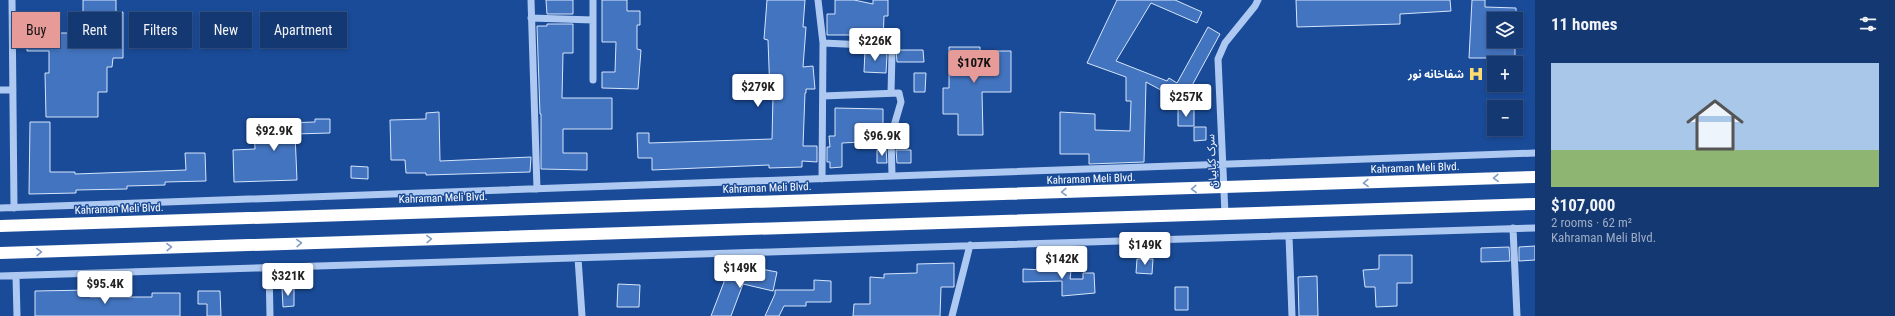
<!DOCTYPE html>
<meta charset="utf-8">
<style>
body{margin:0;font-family:"Roboto Condensed","Noto Sans Arabic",sans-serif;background:#21437a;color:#f1f3f6;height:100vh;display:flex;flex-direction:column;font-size:15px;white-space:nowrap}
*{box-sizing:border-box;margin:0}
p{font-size:13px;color:#9dacc4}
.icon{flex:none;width:22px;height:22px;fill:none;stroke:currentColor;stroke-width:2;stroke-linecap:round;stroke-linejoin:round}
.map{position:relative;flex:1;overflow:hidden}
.sheet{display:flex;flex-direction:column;background:#143872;width:360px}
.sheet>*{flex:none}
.top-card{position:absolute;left:12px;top:12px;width:380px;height:36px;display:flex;gap:8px}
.fabs{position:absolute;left:1487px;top:12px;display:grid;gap:8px}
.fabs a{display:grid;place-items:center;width:36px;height:36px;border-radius:0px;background:#143872;box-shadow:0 2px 6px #0003,0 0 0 1px #335284;font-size:20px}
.price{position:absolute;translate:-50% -34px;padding:0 9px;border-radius:4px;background:#fff;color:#222;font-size:13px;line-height:26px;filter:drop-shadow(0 1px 2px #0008)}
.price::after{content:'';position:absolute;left:50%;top:24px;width:12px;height:9px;margin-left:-6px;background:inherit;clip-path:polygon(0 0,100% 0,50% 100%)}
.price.current{background:#e69b98;color:#111}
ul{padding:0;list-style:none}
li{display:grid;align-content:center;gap:8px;height:212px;padding:0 16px}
li span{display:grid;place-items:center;height:124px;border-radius:0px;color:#555}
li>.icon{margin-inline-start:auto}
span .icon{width:72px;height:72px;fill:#fffc;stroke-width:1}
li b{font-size:17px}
h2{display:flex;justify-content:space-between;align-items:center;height:48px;padding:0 16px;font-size:17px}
.tag{padding:0 14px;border-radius:0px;background:#143872;box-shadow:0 2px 6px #0003,0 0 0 1px #335284;font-size:14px;line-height:36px}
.tag.current{background:#e69b98;color:#111}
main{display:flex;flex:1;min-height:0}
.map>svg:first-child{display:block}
</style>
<main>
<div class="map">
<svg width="1535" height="316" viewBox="0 0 1535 316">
<rect width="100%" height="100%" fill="#1a4b98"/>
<!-- building -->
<path fill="#4374bf" stroke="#d5e5fb" d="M83,0H116V12H123V58H113L112,67H107V92H98V117H46L45,73H49V51H27V39H33V31H48V33H83Z
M546,0H573V14H547Z
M602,0H627V11H640V25H637V49L641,50L638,89L602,88V72H615L616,42H602Z
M767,0H805L803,27H806L803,67L813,66L815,89H806V93H805L803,146H817V162L802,161V167L769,168V165L652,170V158H638L637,133H649V143L772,139L773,95H770L768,40L764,39Z
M835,0H854L873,4V0H888V16H884L883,41L865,40V35H827V14H835Z
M1117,0H1175L1202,12L1197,23L1151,3L1116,61L1167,81L1169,78L1177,83L1208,27L1220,34L1183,102L1146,82L1144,162L1089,164V154H1060V112L1095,114V130L1130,131L1131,101H1126V77L1087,63Z
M1296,0H1450L1451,11L1400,14V24L1297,27Z
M1472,0H1485V7L1516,8V19H1494V41H1515V58H1469Z
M547,24H573V53H563L562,98H612V129H563V153H587V170L541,169V114H540L537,26H547Z
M949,47H980V51H1011V92H982L983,135H958V114H943V88H949Z
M865,50L884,51L887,55L886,73L864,72Z
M896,50H923L924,62H897Z
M914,73H926L925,92H914Z
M835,108L883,109V141L842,143V167L830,168V162H827V147H830L829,136H835Z
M1178,109H1194V126H1178Z
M439,112L440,161L531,157L530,172L426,175V173H406L405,160H391L390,120L426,119V113Z
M315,119H330V133L295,134L297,180L234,182L233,150L255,149L254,124L315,122Z
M30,122H50V172H75V174L186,170L185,153H205L206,181L165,182V185L127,186V189L76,190V193L29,194Z
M1194,127H1206V140L1194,141Z
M877,150H886L887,163H877Z
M896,150H911V163H897Z
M351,166L368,167V179L351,178Z
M1535,246V260L1519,261V247Z
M1509,247L1510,261L1481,262V248Z
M1379,255H1412V283H1397V306L1376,307L1375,287H1365L1363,270L1379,269Z
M1137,259H1153L1152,274L1136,273Z
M954,263V287H941L940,316H853L854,304H870V277L884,278V274L917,273V264Z
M1044,266H1058L1059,271H1071L1070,279H1083V273H1094L1095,293L1062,296V281L1023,282V269L1044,270Z
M761,269L777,272L773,291L743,284L731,316H711L724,282V280L716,278V274L760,272Z
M1317,276L1318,316H1299L1298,277Z
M814,280L831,281V302H806V306H784L779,316H765L775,294V290H814Z
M618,284L640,285L639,307H617Z
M294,287V306L283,307L282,288Z
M1175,287H1188V310H1175Z
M90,290V297H152V293H180V316H35V291Z
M198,291H220L221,316H207V304H198Z"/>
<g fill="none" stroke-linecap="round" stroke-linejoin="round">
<!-- minor -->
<path stroke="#aec9f1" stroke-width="7" d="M12,0L14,208
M531,0L537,189
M593,0V80
M818,0L823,43L822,179
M531,18L593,20
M823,43L887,46L892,53L891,93
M0,90H13
M823,96L899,93L901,102L891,136L892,176
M0,208L1535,153
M1225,214L1218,59L1225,43L1255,6L1258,0
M1513,228L1517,316
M1289,236L1292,316
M578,258L582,316
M269,267L270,316
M0,276L1535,228
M16,276L17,316
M952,316L970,245"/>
<!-- highway -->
<path stroke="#fff" stroke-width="12" d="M0,226L1535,177
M0,253L1535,204"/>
</g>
<!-- one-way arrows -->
<defs><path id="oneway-chevron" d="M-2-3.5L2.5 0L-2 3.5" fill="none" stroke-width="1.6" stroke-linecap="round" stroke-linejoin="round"/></defs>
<g stroke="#819cc6">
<use href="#oneway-chevron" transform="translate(1496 178) rotate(178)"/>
<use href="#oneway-chevron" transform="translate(1366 183) rotate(178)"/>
<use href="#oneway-chevron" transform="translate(1194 189) rotate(178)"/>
<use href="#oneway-chevron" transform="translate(1064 192) rotate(178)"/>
<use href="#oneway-chevron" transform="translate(429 239) rotate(-2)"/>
<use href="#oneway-chevron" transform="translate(299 243) rotate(-2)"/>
<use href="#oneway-chevron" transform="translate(169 247) rotate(-2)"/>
<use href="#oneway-chevron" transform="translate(39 252) rotate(-2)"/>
</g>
<!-- icons -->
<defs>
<g id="hospital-bare" transform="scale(1.2)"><path d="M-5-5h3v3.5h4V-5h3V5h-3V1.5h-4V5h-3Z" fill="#ffdc6e" stroke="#1a4b98" stroke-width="2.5" paint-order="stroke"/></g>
</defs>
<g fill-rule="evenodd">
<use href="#hospital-bare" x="1476" y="74"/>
</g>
<g text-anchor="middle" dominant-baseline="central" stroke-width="3" stroke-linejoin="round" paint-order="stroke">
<!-- poi labels -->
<g font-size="11" font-weight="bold" fill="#fff" stroke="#1a4b98" text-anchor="end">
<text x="1464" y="74">شفاخانه نور</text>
</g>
<!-- street labels -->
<g font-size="11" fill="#fff" stroke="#1a4b98">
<text transform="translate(1212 161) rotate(-93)">سرک کبابیان</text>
<text transform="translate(1415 168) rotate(-2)">Kahraman Meli Blvd.</text>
<text transform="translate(1091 179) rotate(-2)">Kahraman Meli Blvd.</text>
<text transform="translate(767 188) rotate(-2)">Kahraman Meli Blvd.</text>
<text transform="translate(443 198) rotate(-2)">Kahraman Meli Blvd.</text>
<text transform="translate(119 209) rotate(-2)">Kahraman Meli Blvd.</text>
</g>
</g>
</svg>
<div class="fabs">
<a><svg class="icon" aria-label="layers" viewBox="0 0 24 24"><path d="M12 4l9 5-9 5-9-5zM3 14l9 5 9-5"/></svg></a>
<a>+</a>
<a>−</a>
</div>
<b class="price" style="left:875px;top:62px">$226K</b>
<b class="price current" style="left:974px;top:84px">$107K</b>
<b class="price" style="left:758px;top:108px">$279K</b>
<b class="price" style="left:1186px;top:118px">$257K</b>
<b class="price" style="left:274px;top:152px">$92.9K</b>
<b class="price" style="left:882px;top:157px">$96.9K</b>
<b class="price" style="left:1145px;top:266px">$149K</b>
<b class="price" style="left:1062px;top:280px">$142K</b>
<b class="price" style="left:740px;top:289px">$149K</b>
<b class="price" style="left:288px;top:297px">$321K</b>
<b class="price" style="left:105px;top:305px">$95.4K</b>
<div class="top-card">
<a class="tag current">Buy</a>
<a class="tag">Rent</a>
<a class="tag">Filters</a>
<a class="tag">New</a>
<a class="tag">Apartment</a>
</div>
</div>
<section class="sheet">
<h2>11 homes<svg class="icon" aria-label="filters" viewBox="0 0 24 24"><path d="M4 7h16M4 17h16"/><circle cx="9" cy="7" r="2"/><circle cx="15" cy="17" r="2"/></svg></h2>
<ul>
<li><span style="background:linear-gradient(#a9c7e8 70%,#8fb573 0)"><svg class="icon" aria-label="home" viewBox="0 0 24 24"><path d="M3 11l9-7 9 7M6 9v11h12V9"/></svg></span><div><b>$107,000</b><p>2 rooms · 62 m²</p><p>Kahraman Meli Blvd.</p></div></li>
</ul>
</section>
</main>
